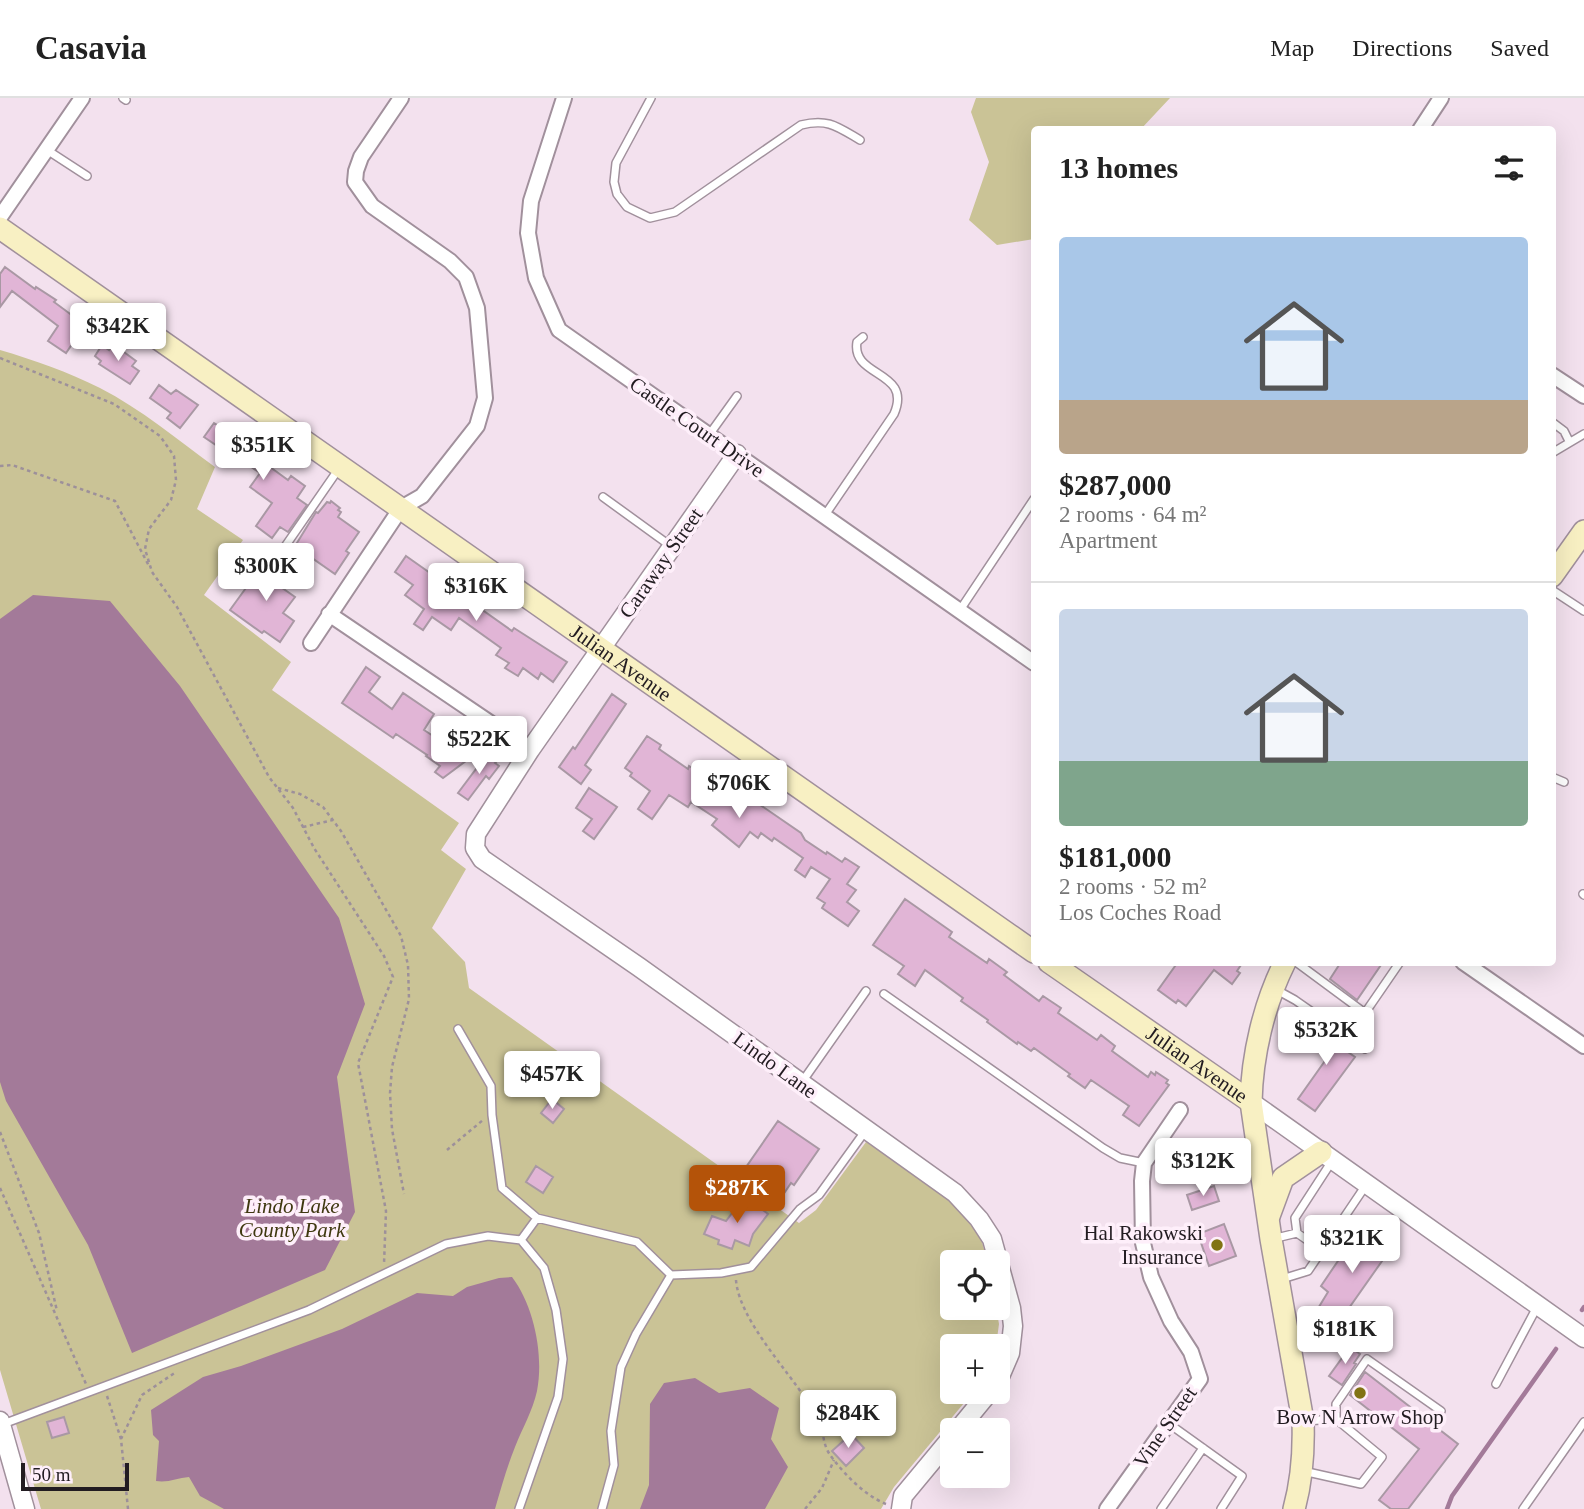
<!DOCTYPE html>
<meta charset="utf-8">
<style>
body{margin:0;font-family:"Times New Roman",serif;background:#f6f6f6;color:#222;height:100vh;display:flex;flex-direction:column;font-size:26px;white-space:nowrap}
*{box-sizing:border-box;margin:0}
p{font-size:23px;color:#767676}
.icon{flex:none;width:38px;height:38px;fill:none;stroke:currentColor;stroke-width:2;stroke-linecap:round;stroke-linejoin:round}
.map{position:relative;flex:1;overflow:hidden}
.sheet{position:absolute;left:1031px;top:28px;width:525px;height:840px;display:flex;flex-direction:column;background:#fff;border-radius:7px;box-shadow:0 7px 28px #0002}
.sheet>*{flex:none}
.fabs{position:absolute;left:940px;top:1152px;display:grid;gap:14px}
.fabs a{display:grid;place-items:center;width:70px;height:70px;border-radius:7px;background:#fff;box-shadow:0 7px 28px #0002;font-size:35px}
.scale{position:absolute;left:21px;bottom:18px;width:108px;box-sizing:border-box;padding-left:7px;border:4px solid #221c21;border-top:0;font-size:19px;line-height:24px;white-space:nowrap;color:#221c21;-webkit-text-stroke:5px #feeffa;paint-order:stroke}
.price{position:absolute;translate:-50% -60px;padding:0 16px;border-radius:7px;background:#fff;color:#222;font-size:23px;line-height:46px;filter:drop-shadow(0 2px 4px #0008)}
.price::after{content:'';position:absolute;left:50%;top:42px;width:21px;height:16px;margin-left:-10px;background:inherit;clip-path:polygon(0 0,100% 0,50% 100%)}
.price.active{background:#b45309;color:#fff}
ul{padding:0;list-style:none}
li{display:grid;align-content:center;gap:14px;height:371px;padding:0 28px}
li+li{border-top:2px solid #e0e0e0}
li span{display:grid;place-items:center;height:217px;border-radius:7px;color:#555}
li>.icon{margin-inline-start:auto}
span .icon{width:126px;height:126px;fill:#fffc;stroke-width:1}
li b{font-size:30px}
h2{display:flex;justify-content:space-between;align-items:center;height:84px;padding:0 28px;font-size:30px}
header{display:flex;align-items:center;gap:42px;box-sizing:border-box;height:98px;padding:0 35px;background:#fff;border-bottom:2px solid #e0e0e0}
header strong{font-size:33px}
nav{display:flex;gap:38px;margin-inline-start:auto;font-size:24px}
.map>svg:first-child{display:block}
</style>
<header>
<strong>Casavia</strong>
<nav><a>Map</a><a>Directions</a><a>Saved</a></nav>
</header>
<div class="map">
<svg width="1584" height="1411" viewBox="0 0 1584 1411">
<rect width="100%" height="100%" fill="#f3e1ee"/>
<!-- green -->
<path fill="#cac396" d="M976,0H1170L1141,31L1034,32V141L997,147L969,122L989,64L971,14Z
M0,252C34,262 68,274 100,290C141,311 178,342 215,369L197,411L243,442L204,497L291,564L272,592L459,725L441,752L466,771L432,830L465,864L469,890L799,1125L816,1112L866,1044C898,1066 944,1089 968,1119C979,1131 984,1148 987,1164H952V1209H996L999,1226L996,1248H952V1293H974L894,1389L881,1411H41L0,1272Z"/>
<!-- water -->
<path fill="#a37a99" d="M33,497L110,503L180,588L339,820L365,906L337,979L355,1114L325,1172L132,1255L88,1147L6,1003L0,984V521Z
M512,1179C534,1208 544,1257 537,1293C533,1312 522,1331 515,1349C507,1369 501,1390 495,1411H224L200,1398L189,1379C177,1380 168,1385 156,1383L159,1343L153,1337L151,1312L203,1279L241,1268L342,1231L417,1195L453,1198L467,1189L499,1180Z
M695,1280L719,1295L750,1290L779,1310L771,1341L788,1369L765,1411H640L649,1387L650,1306L664,1285Z"/>
<g fill="none" stroke-linecap="round" stroke-linejoin="round">
<!-- stream -->
<path stroke="#a37a99" stroke-width="4.5" d="M1582,1212L1584,1209
M1447,1411L1452,1398L1556,1251"/>
</g>
<!-- building -->
<path fill="#e1b5d6" stroke="#a998a4" stroke-width="2" d="M5,169L35,191L36,189L56,202L54,204L85,227L66,255L48,243L58,228L12,193L0,209V176Z
M113,246L136,263L132,268L139,273L130,286L99,266L101,263L95,258L102,247L109,252Z
M159,287L171,296L176,292L198,307L180,330L167,320L171,315L150,300Z
M214,325L237,339L239,335L252,344L249,349L273,366L270,369L288,382L291,378L305,388L297,400L307,407L288,434L280,429L272,440L256,428L272,405L250,389L260,375L240,361L235,368L226,361L229,356L204,339Z
M331,403L340,410L338,412L341,414L338,419L359,434L346,453L349,455L335,476L309,458L306,463L292,453L316,414L318,415L327,404L330,405Z
M406,458L512,533L514,530L567,564L553,584L541,575L538,581L523,570L518,578L505,570L509,565L496,557L501,550L459,520L451,532L432,519L423,532L414,526L424,511L405,497L413,487L395,474Z
M267,461L286,476L278,487L295,499L283,515L294,523L280,544L264,533L262,535L230,512Z
M366,569L380,579L369,594L392,611L403,595L434,616L424,632L447,647L457,633L482,651L443,680L435,674L440,668L426,658L427,657L396,636L393,640L342,605Z
M612,596L626,606L585,667L591,672L581,686L559,669L573,649L575,651Z
M647,638L661,647L659,651L688,671L689,668L731,694L733,690L740,693L801,735L805,742L826,756L827,754L842,764L845,760L859,769L847,786L856,792L847,804L859,813L848,828L822,810L825,805L817,800L830,781L811,769L805,779L795,772L803,760L774,740L772,743L761,735L758,740L750,734L739,749L712,727L717,721L691,704L688,709L669,697L652,721L638,711L650,693L630,678L632,675L625,670Z
M488,655L497,663L495,665L499,668L489,681L486,678L468,702L458,695Z
M589,690L617,709L594,741L583,733L592,721L576,710Z
M905,801L952,834L949,839L987,865L989,861L1007,874L1004,877L1039,903L1043,898L1061,910L1058,915L1097,942L1101,937L1115,948L1112,953L1148,979L1151,974L1155,977L1156,974L1168,982L1166,985L1169,987L1139,1028L1123,1017L1129,1008L1091,982L1085,990L1068,978L1070,976L1034,950L1031,953L1018,944L1017,946L987,924L988,922L961,903L963,900L925,872L915,888L898,876L904,868L873,847Z
M1178,864H1243L1237,873L1240,875L1232,886L1214,872L1186,908L1178,902L1176,905L1158,892Z
M1341,864H1383L1357,902L1330,881Z
M1320,927L1341,942L1338,947L1355,959L1315,1013L1298,1001L1327,960L1307,945Z
M552,1001L564,1011L553,1025L541,1015Z
M778,1023L819,1051L794,1087L791,1085L783,1097L744,1072Z
M536,1068L553,1079L543,1095L526,1084Z
M1214,1088L1219,1103L1192,1112L1187,1097Z
M745,1098L768,1116L753,1136L749,1148L735,1142L732,1151L718,1146L719,1142L704,1136L712,1118L726,1123Z
M1224,1126L1236,1158L1209,1168L1198,1136Z
M1363,1126L1394,1146L1342,1220L1345,1222L1339,1233L1314,1217L1328,1194L1321,1188Z
M1350,1249L1360,1256L1354,1265L1356,1266L1342,1287L1329,1278Z
M1365,1274L1458,1346L1408,1411H1391L1379,1402L1419,1351L1350,1297Z
M64,1319L69,1335L52,1340L47,1324Z
M851,1336L864,1350L846,1368L832,1353Z"/>
<g fill="none" stroke-linecap="round" stroke-linejoin="round">
<!-- service casing -->
<g stroke="#a1909c" stroke-width="10">
<path id="service" d="M123,0L126,2
M651,0L616,65L614,84L617,96L627,109L650,120L675,114L801,27C828,20 838,29 860,42
M47,52L87,78
M1552,324L1564,333L1569,343
M709,337L737,298
M1552,355L1584,336
M603,399L672,449
M825,417L894,316C913,272 851,280 857,244L863,239
M284,450L340,369
M1552,492L1584,513
M960,512L1034,401
M1552,679L1564,684
M1583,796L1584,797
M1296,864L1365,915L1400,864
M1275,891L1295,902L1365,951
M884,896L1103,1050L1120,1060L1144,1065
M458,931L491,988L492,1017L502,1090L537,1120
M802,984L866,893
M1297,1135L1295,1120L1332,1063
M1272,1141L1297,1135L1323,1153
M1282,1181L1308,1173L1366,1087
M1496,1286L1537,1209
M1304,1323L1336,1321V1306L1367,1261L1441,1313
M1168,1325L1242,1378L1221,1411
M3,1326L309,1212L446,1146L488,1138L521,1142L537,1120L637,1144L671,1177L721,1175L751,1169L800,1111L819,1097L866,1032
M1303,1373L1361,1386L1382,1359L1336,1321
M519,1411L558,1299L563,1261L556,1212L544,1170L521,1142
M602,1411L614,1367L611,1333L621,1269L636,1236L671,1177
M1161,1411L1203,1350
M1523,1411L1584,1324"/>
</g>
<!-- minor casing -->
<g stroke="#a1909c" stroke-width="18">
<path id="minor" d="M564,0L531,103L528,135L536,180L559,232L1034,565
M1420,32L1441,0
M0,119L82,0
M1552,277L1584,298
M329,516L530,652
M311,545L401,410L422,398L477,328L485,300L477,210L466,179L450,163L372,108L355,84L356,73L361,59L401,0
M1463,864L1584,948
M1107,1411L1200,1281L1191,1254L1171,1223L1151,1179L1143,1145L1142,1083L1144,1065L1180,1012"/>
</g>
<!-- tertiary casing -->
<g stroke="#a1909c" stroke-width="21">
<path id="tertiary" d="M737,356L530,652L476,736L475,750L482,761L639,869L955,1095L979,1121L992,1141L1011,1210L1013,1228L1010,1255L998,1283
M1251,1004L1584,1240
M0,1323L25,1411
M958,1332L990,1293
M901,1411L903,1398L952,1339"/>
</g>
<!-- secondary casing -->
<g stroke="#a1909c" stroke-width="24">
<g id="secondary">
<path id="s1" d="M0,130L1034,854"/>
<path d="M1552,478L1584,433"/>
<path id="s2" d="M1049,864L1251,1004"/>
<path d="M1285,864C1264,906 1252,957 1251,1004L1271,1141L1303,1323C1304,1353 1302,1382 1294,1411"/>
<path d="M1269,1118L1283,1080L1321,1054"/>
</g>
</g>
<!-- path -->
<path stroke="#9d909a" stroke-width="2.5" stroke-dasharray="3.5 3.5" stroke-linecap="butt" d="M0,260L114,306L160,338L174,358L176,382L171,402L149,431L145,451L152,474L177,509L269,679L293,710L314,750L384,858L393,879L358,965L386,1113L384,1166
M0,368L12,367L115,403L149,468
M278,690L300,696L323,709L341,733L401,838L408,867L409,901L392,969L390,995L392,1031L404,1096
M303,729L333,722
M0,1034L39,1135L57,1213
M447,1052L483,1022
M0,1090L86,1286
M736,1182C739,1221 786,1270 807,1303C811,1308 816,1315 819,1321C825,1336 821,1346 833,1361C846,1378 866,1398 886,1406
M107,1298L121,1341
M819,1323L830,1321L848,1338
M128,1411L121,1341L142,1297L176,1274
M805,1411L822,1390L834,1362"/>
<!-- service -->
<use href="#service" stroke="#fff" stroke-width="7"/>
<!-- minor -->
<use href="#minor" stroke="#fff" stroke-width="14"/>
<!-- tertiary -->
<use href="#tertiary" stroke="#fff" stroke-width="18"/>
<!-- secondary -->
<use href="#secondary" stroke="#f8f0c3" stroke-width="21"/>
</g>
<!-- markers -->
<g fill="#817314" stroke="#feeffa" stroke-width="2.5">
<circle cx="1217" cy="1147" r="7"/>
<circle cx="1360" cy="1295" r="7"/>
</g>
<g text-anchor="middle" dominant-baseline="central" stroke-width="7" stroke-linejoin="round" paint-order="stroke">
<!-- street labels -->
<g font-size="21" fill="#221c21" stroke="#feeffa">
<text transform="translate(697 329) rotate(35)">Castle Court Drive</text>
<text transform="translate(661 465) rotate(-55)">Caraway Street</text>
<text stroke="none"><textPath href="#s1" startOffset="758">Julian Avenue</textPath></text>
<text transform="translate(775 967) rotate(36)">Lindo Lane</text>
<text stroke="none"><textPath href="#s2" startOffset="180">Julian Avenue</textPath></text>
<text transform="translate(1165 1329) rotate(-55)">Vine Street</text>
</g>
<!-- park labels -->
<g font-size="21" font-style="italic" fill="#3f3810" stroke="#feeffa">
<text x="292" y="1108">Lindo Lake<tspan x="292" dy="24">County Park</tspan></text>
</g>
<!-- poi labels -->
<g font-size="21" fill="#221c21" stroke="#feeffa" text-anchor="end">
<text x="1203" y="1135">Hal Rakowski<tspan x="1203" dy="24">Insurance</tspan></text>
<text x="1360" y="1319" text-anchor="middle">Bow N Arrow Shop</text>
</g>
</g>
</svg>
<div class="fabs">
<a><svg class="icon" aria-label="locate" viewBox="0 0 24 24"><circle cx="12" cy="12" r="6"/><path d="M12 2v4M12 18v4M2 12h4M18 12h4"/></svg></a>
<a>+</a>
<a>−</a>
</div>
<div class="scale">50 m</div>
<b class="price" style="left:118px;top:265px">$342K</b>
<b class="price" style="left:263px;top:384px">$351K</b>
<b class="price" style="left:266px;top:505px">$300K</b>
<b class="price" style="left:476px;top:525px">$316K</b>
<b class="price" style="left:479px;top:678px">$522K</b>
<b class="price" style="left:739px;top:722px">$706K</b>
<b class="price" style="left:1326px;top:969px">$532K</b>
<b class="price" style="left:552px;top:1013px">$457K</b>
<b class="price" style="left:1203px;top:1100px">$312K</b>
<b class="price active" style="left:737px;top:1127px">$287K</b>
<b class="price" style="left:1352px;top:1177px">$321K</b>
<b class="price" style="left:1345px;top:1268px">$181K</b>
<b class="price" style="left:848px;top:1352px">$284K</b>
<section class="sheet">
<h2>13 homes<svg class="icon" aria-label="filters" viewBox="0 0 24 24"><path d="M4 7h16M4 17h16"/><circle cx="9" cy="7" r="2"/><circle cx="15" cy="17" r="2"/></svg></h2>
<ul>
<li><span style="background:linear-gradient(#a9c7e8 75%,#b9a48a 0)"><svg class="icon" aria-label="home" viewBox="0 0 24 24"><path d="M3 11l9-7 9 7M6 9v11h12V9"/></svg></span><div><b>$287,000</b><p>2 rooms · 64 m²</p><p>Apartment</p></div></li>
<li><span style="background:linear-gradient(#c9d6e8 70%,#7fa58c 0)"><svg class="icon" aria-label="home" viewBox="0 0 24 24"><path d="M3 11l9-7 9 7M6 9v11h12V9"/></svg></span><div><b>$181,000</b><p>2 rooms · 52 m²</p><p>Los Coches Road</p></div></li>
</ul>
</section>
</div>
